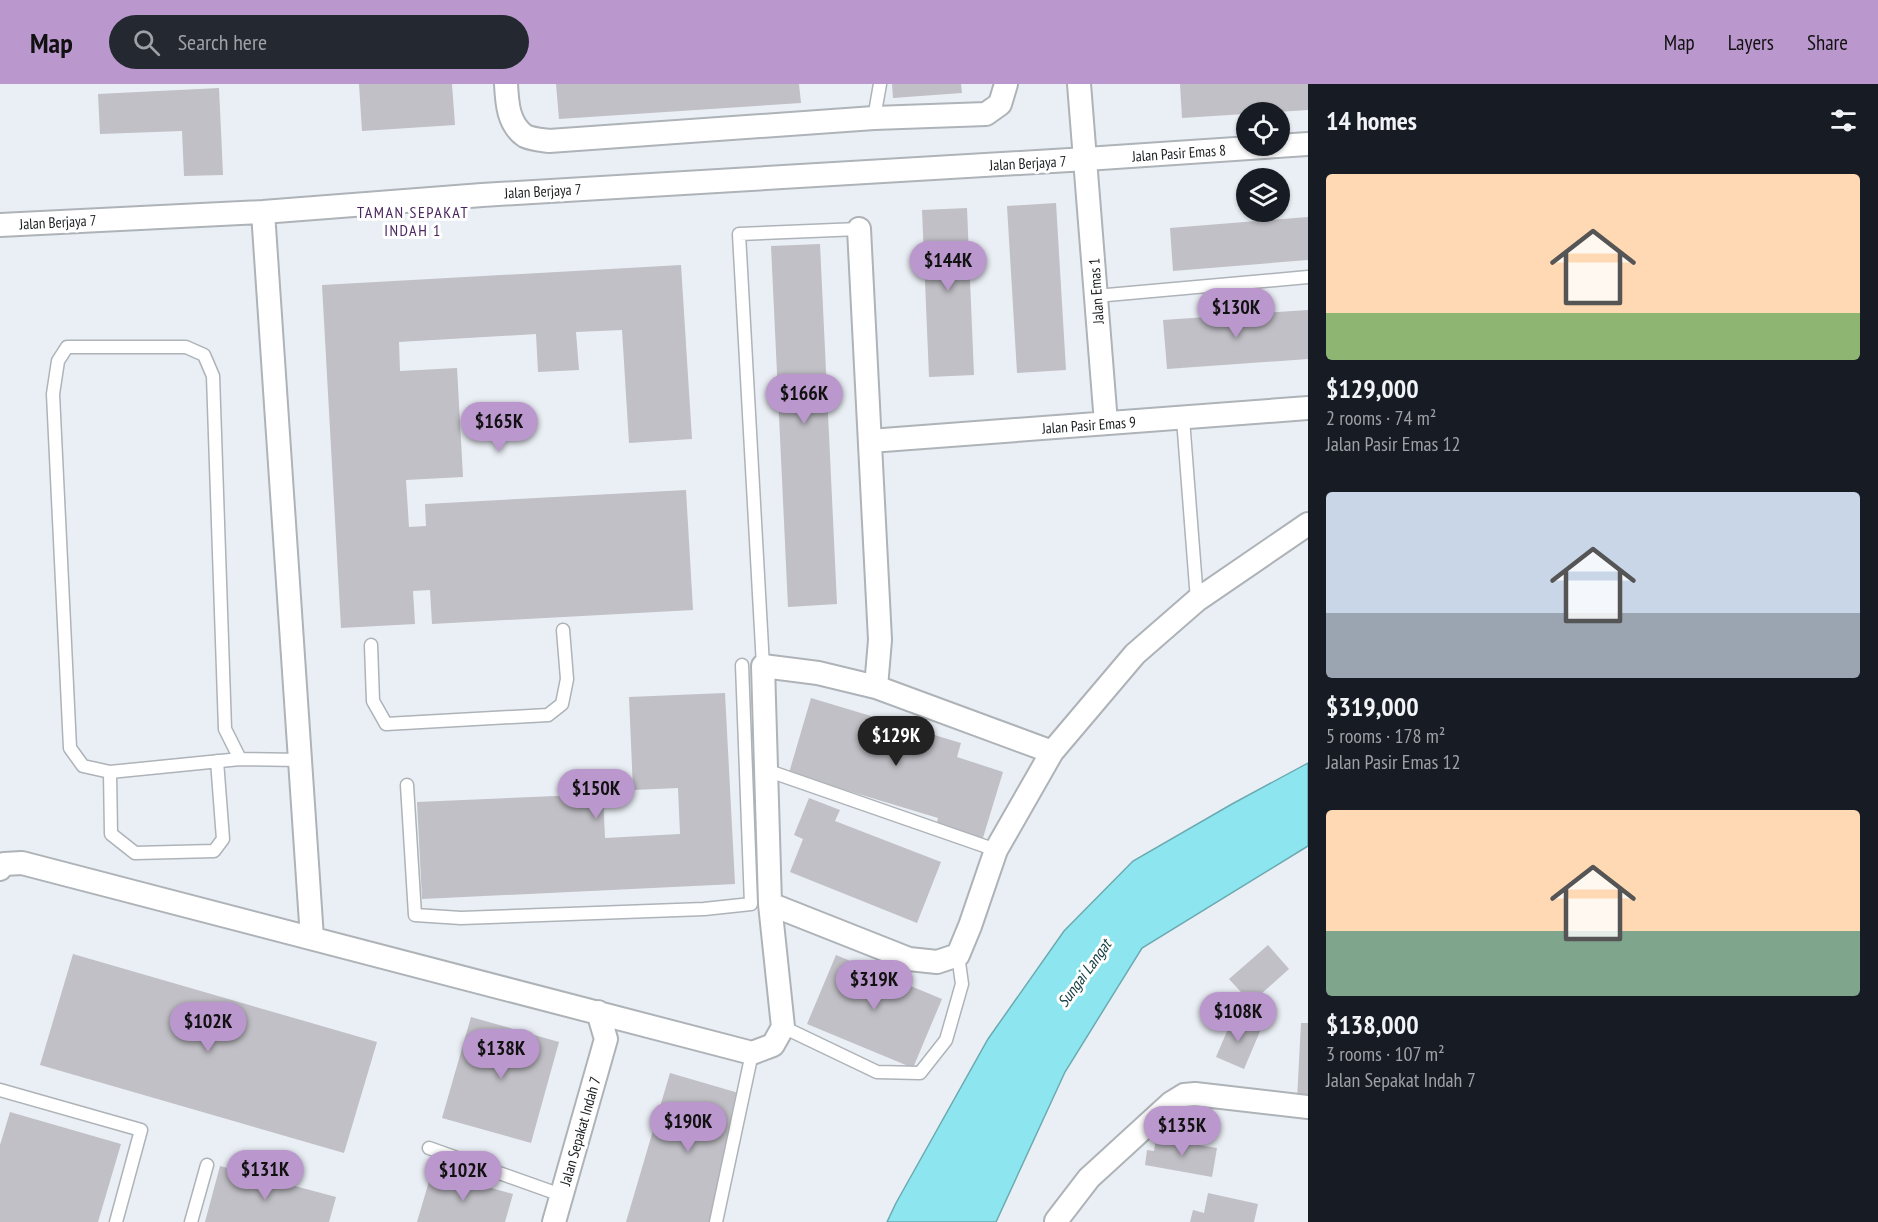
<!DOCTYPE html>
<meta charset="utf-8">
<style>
body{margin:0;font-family:"PT Sans Narrow",sans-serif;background:#242831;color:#f1f3f6;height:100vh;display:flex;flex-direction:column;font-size:22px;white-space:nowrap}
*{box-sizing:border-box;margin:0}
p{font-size:20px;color:#9ea1a6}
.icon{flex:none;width:33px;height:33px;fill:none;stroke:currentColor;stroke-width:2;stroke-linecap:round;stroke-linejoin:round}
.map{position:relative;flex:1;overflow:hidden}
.side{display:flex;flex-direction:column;background:#171b24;width:570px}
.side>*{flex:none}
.tools{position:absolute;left:1236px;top:18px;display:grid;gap:12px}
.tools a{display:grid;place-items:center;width:54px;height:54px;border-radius:50%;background:#171b24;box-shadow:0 2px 4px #0004;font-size:30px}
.price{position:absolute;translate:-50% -51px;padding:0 14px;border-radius:21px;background:#ba98cd;color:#111;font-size:20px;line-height:39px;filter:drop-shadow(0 2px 3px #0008)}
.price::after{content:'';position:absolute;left:50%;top:36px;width:18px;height:14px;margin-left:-9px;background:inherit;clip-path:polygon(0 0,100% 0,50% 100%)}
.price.current{background:#222;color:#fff}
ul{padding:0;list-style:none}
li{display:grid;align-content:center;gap:12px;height:318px;padding:0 18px}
li span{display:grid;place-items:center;height:186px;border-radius:6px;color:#555}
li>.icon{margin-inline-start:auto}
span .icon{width:108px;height:108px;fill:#fffc;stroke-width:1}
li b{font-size:26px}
h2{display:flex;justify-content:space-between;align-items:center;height:72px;padding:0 18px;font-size:26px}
header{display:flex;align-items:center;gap:36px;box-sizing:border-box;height:84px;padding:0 30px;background:#ba98cd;color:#111}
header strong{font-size:28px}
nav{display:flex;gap:33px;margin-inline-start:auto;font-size:21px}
.search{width:420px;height:54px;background:#242831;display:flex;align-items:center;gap:15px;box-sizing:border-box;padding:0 21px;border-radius:33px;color:#9ea1a6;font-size:22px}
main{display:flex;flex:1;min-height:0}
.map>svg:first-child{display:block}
</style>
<header>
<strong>Map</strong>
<div class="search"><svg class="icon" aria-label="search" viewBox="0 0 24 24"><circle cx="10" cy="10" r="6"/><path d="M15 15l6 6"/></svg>Search here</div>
<nav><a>Map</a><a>Layers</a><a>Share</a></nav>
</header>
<main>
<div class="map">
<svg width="1308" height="1138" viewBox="0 0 1308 1138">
<rect width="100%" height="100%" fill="#eaeff5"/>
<!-- water -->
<path fill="#8de6ef" stroke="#6baab1" stroke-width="1.5" d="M1308,679V762L1142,864L1065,988L996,1138H887L896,1119L988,955L1064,847L1133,777L1232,720Z"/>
<!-- building -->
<path fill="#c0c0c6" d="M359,0H452L455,41L362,47Z
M556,0H799L801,19L559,35Z
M892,0H961L962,9L893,14Z
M1180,0H1308V26L1182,34Z
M219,4L223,91L184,92L182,47L100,50L98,10Z
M1056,119L1066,286L1017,289L1007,122Z
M967,124L974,291L929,293L922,126Z
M1308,133V176L1173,187L1170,144Z
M820,160L837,520L788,523L771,162Z
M681,181L692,355L629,359L622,246L576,248L579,286L538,288L536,250L399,258L400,287L457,284L463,393L406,396L409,443L426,442L425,420L686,406L693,526L432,540L430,506L413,507L415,540L341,544L322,201Z
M1308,226V275L1167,285L1163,236Z
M725,609L735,800L422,815L417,718L603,710L605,754L680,750L678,704L633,706L629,613Z
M811,614L961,659L957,673L1003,688L982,757L936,743L938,734L789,689Z
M809,714L840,726L835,737L941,778L917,839L790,788L803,755L794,751Z
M1268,861L1289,885L1251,919L1229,895Z
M73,870L377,958L344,1069L40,981Z
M836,871L942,915L913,984L807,940Z
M471,933L559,958L531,1059L442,1034Z
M1233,933L1261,945L1244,985L1216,973Z
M1301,939H1308V1016H1297Z
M670,989L749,1012L712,1138H626Z
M10,1028L121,1060L98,1138H0V1061Z
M1156,1054L1217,1064L1212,1093L1145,1081L1147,1066L1154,1067Z
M220,1082L336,1113L329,1138H205Z
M432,1087L513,1110L505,1138H417Z
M1208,1109L1258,1120L1254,1138H1190L1193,1126L1204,1129Z"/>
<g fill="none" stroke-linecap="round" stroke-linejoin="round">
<!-- service casing -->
<g stroke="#aeb3b8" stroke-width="15">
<path id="service" d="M874,34L880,0
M1096,212L1308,193
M1183,335L1197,516
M371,561L373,617L386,640L548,631L562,620L567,595L563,546
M763,582L739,150L859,145
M240,675L225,645L213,292L204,271L186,263H67L58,277L53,310L70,664L83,682L110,688L240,675L300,676
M766,686L996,766
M110,688L111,750L135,769L214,767L223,755L217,677
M407,701L415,831L461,834L704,825L751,820L742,581
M783,943L877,988L920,989L946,956L962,900L958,871
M0,1006L141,1046L116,1138
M429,1064L561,1111
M191,1138L207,1081
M716,1138L752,969"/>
</g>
<!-- minor casing -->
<g stroke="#aeb3b8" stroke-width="26">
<path id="minor" d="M506,0C507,19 508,40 525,52C531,55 542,56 549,57L874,34L986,30L1000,20L1006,0
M1079,0L1106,339
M263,128L312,854
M0,141L263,128L482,111L1086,75L1308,60
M870,357L1308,324
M1052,668L1135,570L1197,516L1308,440
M0,785L4,780L22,779L752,969L773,961L783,943L770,820L763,582L818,589L876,603L880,556L859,145
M770,820L909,875L937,878L958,871L970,842L996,766L1052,668L876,603
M1056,1137L1089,1094L1171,1019L1184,1011L1195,1010L1308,1023
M554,1138L606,955L598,928"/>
</g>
<!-- service -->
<use href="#service" stroke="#fff" stroke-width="12"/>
<!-- minor -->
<use href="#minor" stroke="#fff" stroke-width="22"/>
</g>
<g text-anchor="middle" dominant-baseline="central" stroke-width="6" stroke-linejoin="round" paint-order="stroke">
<!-- street labels -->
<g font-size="15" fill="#1b1d1f" stroke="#fff">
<text transform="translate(1179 69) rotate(-4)">Jalan Pasir Emas 8</text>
<text transform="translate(1028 79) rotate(-3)">Jalan Berjaya 7</text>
<text transform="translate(543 107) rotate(-3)">Jalan Berjaya 7</text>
<text transform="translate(58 138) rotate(-3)">Jalan Berjaya 7</text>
<text transform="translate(1096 207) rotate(-94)">Jalan Emas 1</text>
<text transform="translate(1089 341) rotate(-4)">Jalan Pasir Emas 9</text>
<text transform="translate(580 1047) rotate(-74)">Jalan Sepakat Indah 7</text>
</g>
<!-- neighbourhood labels -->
<g font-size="16" letter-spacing="1.5" fill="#4b275f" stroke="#fff">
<text x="413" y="128">TAMAN SEPAKAT<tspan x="413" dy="18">INDAH 1</tspan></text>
</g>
<!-- water labels -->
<g font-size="16" font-style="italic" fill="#164044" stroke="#fff">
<text transform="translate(1084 889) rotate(-54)">Sungai Langat</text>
</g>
</g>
</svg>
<div class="tools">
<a><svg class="icon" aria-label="locate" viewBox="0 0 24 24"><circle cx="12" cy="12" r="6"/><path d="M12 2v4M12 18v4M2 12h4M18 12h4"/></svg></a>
<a><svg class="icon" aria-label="layers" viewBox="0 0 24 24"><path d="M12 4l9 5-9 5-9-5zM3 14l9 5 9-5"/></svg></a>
</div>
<b class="price" style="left:948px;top:208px">$144K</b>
<b class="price" style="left:1236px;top:255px">$130K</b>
<b class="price" style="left:804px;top:341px">$166K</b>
<b class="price" style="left:499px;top:369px">$165K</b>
<b class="price current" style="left:896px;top:683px">$129K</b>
<b class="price" style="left:596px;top:736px">$150K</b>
<b class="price" style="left:874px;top:927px">$319K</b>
<b class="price" style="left:1238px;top:959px">$108K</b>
<b class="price" style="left:208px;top:969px">$102K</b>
<b class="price" style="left:501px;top:996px">$138K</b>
<b class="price" style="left:688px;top:1069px">$190K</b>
<b class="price" style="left:1182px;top:1073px">$135K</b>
<b class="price" style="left:265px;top:1117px">$131K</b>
<b class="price" style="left:463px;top:1118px">$102K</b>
</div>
<section class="side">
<h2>14 homes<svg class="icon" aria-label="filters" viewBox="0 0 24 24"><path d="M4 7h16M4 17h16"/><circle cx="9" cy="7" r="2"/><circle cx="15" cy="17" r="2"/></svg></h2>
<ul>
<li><span style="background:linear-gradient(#ffd9b3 75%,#8fb573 0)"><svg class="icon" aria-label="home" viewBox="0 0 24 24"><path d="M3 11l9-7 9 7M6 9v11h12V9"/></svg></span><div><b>$129,000</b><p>2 rooms · 74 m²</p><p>Jalan Pasir Emas 12</p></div></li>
<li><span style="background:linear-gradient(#c9d6e8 65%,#9aa5b1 0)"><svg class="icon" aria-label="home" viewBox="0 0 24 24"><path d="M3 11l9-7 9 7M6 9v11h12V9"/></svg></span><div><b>$319,000</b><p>5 rooms · 178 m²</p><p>Jalan Pasir Emas 12</p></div></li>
<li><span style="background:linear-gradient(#ffd9b3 65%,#7fa58c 0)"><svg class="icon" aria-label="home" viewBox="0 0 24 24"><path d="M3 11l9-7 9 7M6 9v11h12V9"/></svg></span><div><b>$138,000</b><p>3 rooms · 107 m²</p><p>Jalan Sepakat Indah 7</p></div></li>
</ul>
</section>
</main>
